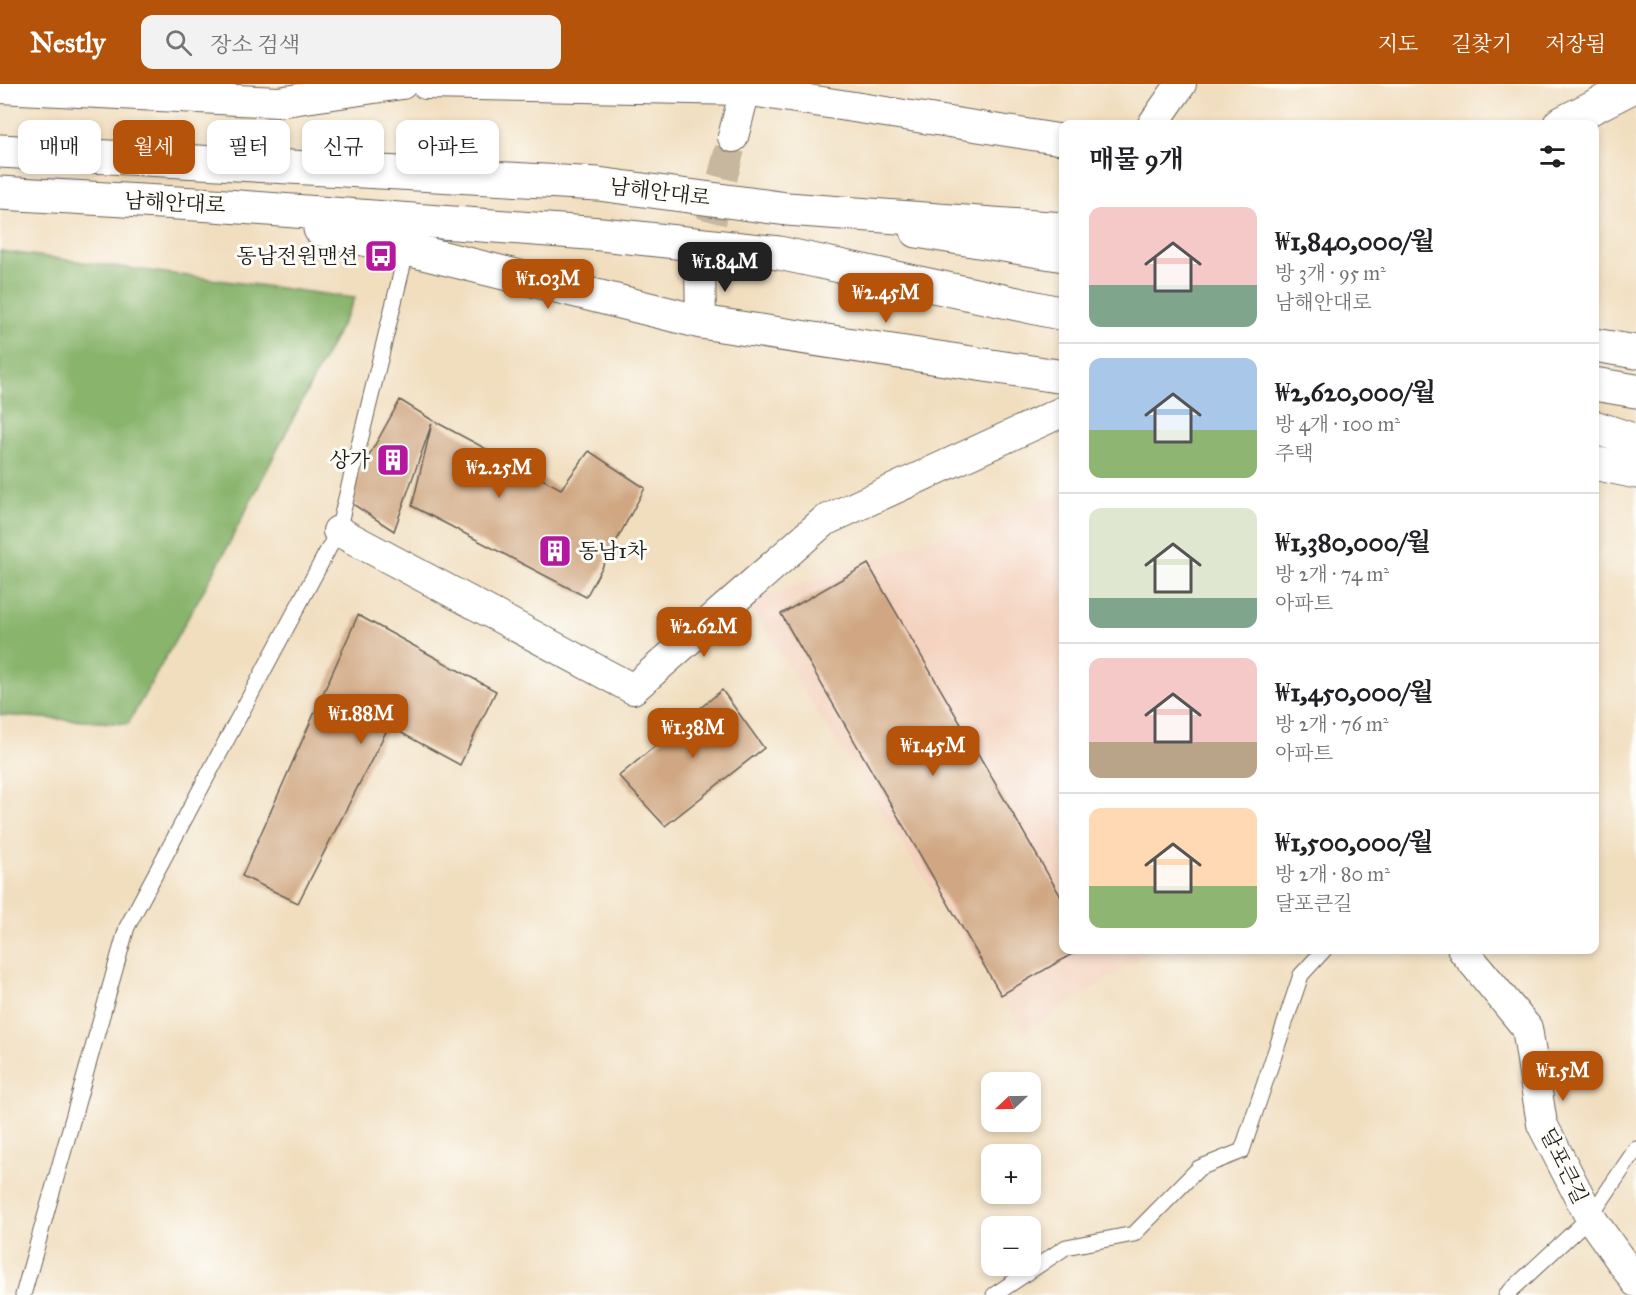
<!DOCTYPE html>
<html lang="ko">
<meta charset="utf-8">
<style>
body{margin:0;font-family:"IM FELL Great Primer","Noto Serif KR",serif;background:#f2f2f2;color:#202124;height:100vh;display:flex;flex-direction:column;font-size:22px;white-space:nowrap}
*{box-sizing:border-box;margin:0}
p{font-size:20px;color:#757577}
.icon{flex:none;width:33px;height:33px;fill:none;stroke:currentColor;stroke-width:2;stroke-linecap:round;stroke-linejoin:round}
.map{position:relative;flex:1;overflow:hidden}
.details{position:absolute;left:1059px;top:36px;width:540px;height:834px;display:flex;flex-direction:column;background:#fff;border-radius:12px;box-shadow:0 3px 9px #0003}
.details>*{flex:none}
.guide{position:absolute;left:18px;top:36px;width:570px;height:54px;display:flex;gap:12px}
.needle{width:39px;rotate:248deg}
.fabs{position:absolute;left:981px;top:988px;display:grid;gap:12px}
.fabs a{display:grid;place-items:center;width:60px;height:60px;border-radius:12px;background:#fff;box-shadow:0 3px 9px #0003;font-size:30px}
.price{position:absolute;translate:-50% -51px;padding:0 14px;border-radius:12px;background:#b45309;color:#fff;font-size:20px;line-height:39px;filter:drop-shadow(0 2px 3px #0008)}
.price::after{content:'';position:absolute;left:50%;top:36px;width:18px;height:14px;margin-left:-9px;background:inherit;clip-path:polygon(0 0,100% 0,50% 100%)}
.price.active{background:#222;color:#fff}
ul{padding:0;list-style:none}
li{display:flex;align-items:center;gap:18px;height:150px;padding:0 30px}
li+li{border-top:2px solid #e0e0e0}
li span{display:grid;place-items:center;flex:none;width:168px;height:120px;border-radius:12px;color:#555}
li>.icon{margin-inline-start:auto}
span .icon{width:72px;height:72px;fill:#fffc;stroke-width:1}
li b{font-size:26px}
h2{display:flex;justify-content:space-between;align-items:center;height:72px;padding:0 30px;font-size:26px}
.tag{padding:0 21px;border-radius:12px;background:#fff;box-shadow:0 3px 9px #0003;font-size:21px;line-height:54px}
.tag.active{background:#b45309;color:#fff}
header{display:flex;align-items:center;gap:36px;box-sizing:border-box;height:84px;padding:0 30px;background:#b45309;color:#fff}
header strong{font-size:28px}
nav{display:flex;gap:33px;margin-inline-start:auto;font-size:21px}
.search{width:420px;height:54px;background:#f2f2f2;display:flex;align-items:center;gap:15px;box-sizing:border-box;padding:0 21px;border-radius:12px;color:#757577;font-size:22px}
.map>svg:first-child{display:block}
</style>
<header>
<strong>Nestly</strong>
<div class="search"><svg class="icon" aria-label="search" viewBox="0 0 24 24"><circle cx="10" cy="10" r="6"/><path d="M15 15l6 6"/></svg>장소 검색</div>
<nav><a>지도</a><a>길찾기</a><a>저장됨</a></nav>
</header>
<div class="map">
<svg width="1636" height="1211" viewBox="0 0 1636 1211">
<rect width="100%" height="100%" fill="#fdfcf7"/>
<filter id="ink" filterUnits="userSpaceOnUse"><feTurbulence type="fractalNoise" baseFrequency=".0167" numOctaves="2"/><feDisplacementMap in="SourceGraphic" scale="12" xChannelSelector="R" yChannelSelector="G"/><feConvolveMatrix kernelMatrix="1 2 1 2 8 2 1 2 1" color-interpolation-filters="sRGB"/></filter>
<filter id="wash" filterUnits="userSpaceOnUse"><feTurbulence type="fractalNoise" baseFrequency=".008" numOctaves="4" result="noise"/><feDisplacementMap in="SourceGraphic" scale="24" xChannelSelector="R" yChannelSelector="G"/><feGaussianBlur stdDeviation="1.35" result="paint"/><feColorMatrix in="noise" values="0 0 0 0 0 0 0 0 0 0 0 0 0 0 0 0 0 1.4 0 .05"/><feComposite in="paint" operator="in"/></filter>
<g filter="url(#wash)">
<rect width="100%" height="100%" fill="#f1debf"/>
<!-- built -->
<path fill="#f4d3c0" d="M1059,410L1064,415V866H1151L1024,949L747,519Z"/>
<!-- forest -->
<path fill="#88b46c" stroke="#526844" stroke-width="1.5" d="M0,167L355,214L220,477L128,640L0,631Z"/>
<g id="blocks">
<!-- building -->
<path fill="#d0a782" d="M400,316L432,336L561,405L589,367L645,404L586,513L412,422L432,339L394,447L345,415Z
M868,480L1064,818V866H1079L1001,911L781,530Z
M358,531L496,607L460,681L389,642L298,819L242,792Z
M722,606L764,664L665,742L619,692Z"/>
</g>
</g>
<g filter="url(#ink)">
<use href="#blocks" fill-opacity="0" stroke="#676055" stroke-width="1.5"/>
<g fill="none" stroke-linecap="round" stroke-linejoin="round">
<!-- street-tunnel -->
<path stroke="#c6b79e" stroke-width="30" stroke-dasharray="30 15" stroke-linecap="butt" d="M700,181L733,53"/>
<!-- lane casing -->
<g stroke="#676055" stroke-width="17">
<path id="lane" d="M23,1211L127,843L338,447L407,165
M994,1211L1066,1163L1134,1150L1199,1084L1242,1067L1301,891L1324,866
M1506,1211L1590,1133L1636,1065"/>
</g>
<!-- street casing -->
<g stroke="#676055" stroke-width="32">
<path id="street" d="M426,0L745,6L733,53
M0,4L278,18L402,0
M745,6L1064,56
M1153,40L1181,0
M700,181L701,238
M338,447L633,605L824,437L1064,327
M1463,866L1527,944L1542,1040L1590,1133L1636,1198"/>
</g>
<!-- secondary casing -->
<g stroke="#676055" stroke-width="35">
<path id="secondary" d="M407,165L701,238L1064,293
M1594,379L1636,388"/>
</g>
<!-- primary casing -->
<g stroke="#676055" stroke-width="35">
<path id="primary" d="M917,147L1064,171
M1594,261L1636,268
M1594,300L1636,307"/>
</g>
<!-- highway casing -->
<g stroke="#676055" stroke-width="35">
<path id="highway" d="M1560,40L1636,1
M0,67L598,100L787,125L1064,145
M0,109L213,121L601,150L779,169L1064,230
M320,145L407,165
M1594,343L1636,357"/>
</g>
<!-- lane -->
<use href="#lane" stroke="#fff" stroke-width="15"/>
<!-- street -->
<use href="#street" stroke="#fff" stroke-width="30"/>
<!-- secondary -->
<use href="#secondary" stroke="#fff" stroke-width="33"/>
<!-- primary -->
<use href="#primary" stroke="#fff" stroke-width="33"/>
<!-- highway -->
<use href="#highway" stroke="#fff" stroke-width="33"/>
</g>
</g>
<!-- icons -->
<defs>
<g id="bus-square" transform="scale(1.725)"><rect x="-9" y="-9" width="18" height="18" rx="4" fill="#b5179e" stroke="#fdfcf7"/><path d="M-5-6H5V4H4V6H2V4H-2V6H-4V4H-5ZM-3.5-4V0h7V-4ZM-3.5 1.2v1.5H-2V1.2ZM2 1.2v1.5H3.5V1.2Z" fill="#fff"/></g>
<g id="building-square" transform="scale(1.725)"><rect x="-9" y="-9" width="18" height="18" rx="4" fill="#b5179e" stroke="#fdfcf7"/><path d="M-4-6H4V6H1V3H-1V6H-4ZM-2.5-4.3h1.7v1.8h-1.7ZM.8-4.3h1.7v1.8H.8ZM-2.5-1h1.7V.8h-1.7ZM.8-1h1.7V.8H.8Z" fill="#fff"/></g>
</defs>
<g fill-rule="evenodd">
<use href="#bus-square" x="381" y="172"/>
<use href="#building-square" x="393" y="376"/>
<use href="#building-square" x="555" y="467"/>
</g>
<g text-anchor="middle" dominant-baseline="central" stroke-width="6" stroke-linejoin="round" paint-order="stroke">
<!-- street labels -->
<g font-size="21" fill="#1c1c1c" stroke="#fdfcf7">
<text transform="translate(660 108) rotate(7)">남해안대로</text>
<text transform="translate(175 119) rotate(3)">남해안대로</text>
<text transform="translate(1564 1082) rotate(64)">달포큰길</text>
</g>
<!-- poi labels -->
<g font-size="21" fill="#1c1c1c" stroke="#fdfcf7" text-anchor="end">
<text x="358" y="172">동남전원맨션</text>
<text x="370" y="376">상가</text>
<text x="578" y="467" text-anchor="start">동남1차</text>
</g>
</g>
</svg>
<div class="fabs">
<a><svg class="needle" viewBox="-14 -14 28 28"><path d="M0-13l5 13h-10z" fill="#e53935"/><path d="M0 13l5-13h-10z" fill="#757577"/></svg></a>
<a>+</a>
<a>−</a>
</div>
<b class="price active" style="left:725px;top:209px">₩1.84M</b>
<b class="price" style="left:548px;top:226px">₩1.03M</b>
<b class="price" style="left:886px;top:240px">₩2.45M</b>
<b class="price" style="left:499px;top:415px">₩2.25M</b>
<b class="price" style="left:704px;top:574px">₩2.62M</b>
<b class="price" style="left:361px;top:661px">₩1.88M</b>
<b class="price" style="left:693px;top:675px">₩1.38M</b>
<b class="price" style="left:933px;top:693px">₩1.45M</b>
<b class="price" style="left:1563px;top:1018px">₩1.5M</b>
<div class="guide">
<a class="tag">매매</a>
<a class="tag active">월세</a>
<a class="tag">필터</a>
<a class="tag">신규</a>
<a class="tag">아파트</a>
</div>
<section class="details">
<h2>매물 9개<svg class="icon" aria-label="filters" viewBox="0 0 24 24"><path d="M4 7h16M4 17h16"/><circle cx="9" cy="7" r="2"/><circle cx="15" cy="17" r="2"/></svg></h2>
<ul>
<li><span style="background:linear-gradient(#f6c9c9 65%,#7fa58c 0)"><svg class="icon" aria-label="home" viewBox="0 0 24 24"><path d="M3 11l9-7 9 7M6 9v11h12V9"/></svg></span><div><b>₩1,840,000/월</b><p>방 3개 · 95 m²</p><p>남해안대로</p></div></li>
<li><span style="background:linear-gradient(#a9c7e8 60%,#8fb573 0)"><svg class="icon" aria-label="home" viewBox="0 0 24 24"><path d="M3 11l9-7 9 7M6 9v11h12V9"/></svg></span><div><b>₩2,620,000/월</b><p>방 4개 · 100 m²</p><p>주택</p></div></li>
<li><span style="background:linear-gradient(#dfe7d0 75%,#7fa58c 0)"><svg class="icon" aria-label="home" viewBox="0 0 24 24"><path d="M3 11l9-7 9 7M6 9v11h12V9"/></svg></span><div><b>₩1,380,000/월</b><p>방 2개 · 74 m²</p><p>아파트</p></div></li>
<li><span style="background:linear-gradient(#f6c9c9 70%,#b9a48a 0)"><svg class="icon" aria-label="home" viewBox="0 0 24 24"><path d="M3 11l9-7 9 7M6 9v11h12V9"/></svg></span><div><b>₩1,450,000/월</b><p>방 2개 · 76 m²</p><p>아파트</p></div></li>
<li><span style="background:linear-gradient(#ffd9b3 65%,#8fb573 0)"><svg class="icon" aria-label="home" viewBox="0 0 24 24"><path d="M3 11l9-7 9 7M6 9v11h12V9"/></svg></span><div><b>₩1,500,000/월</b><p>방 2개 · 80 m²</p><p>달포큰길</p></div></li>
</ul>
</section>
</div>
